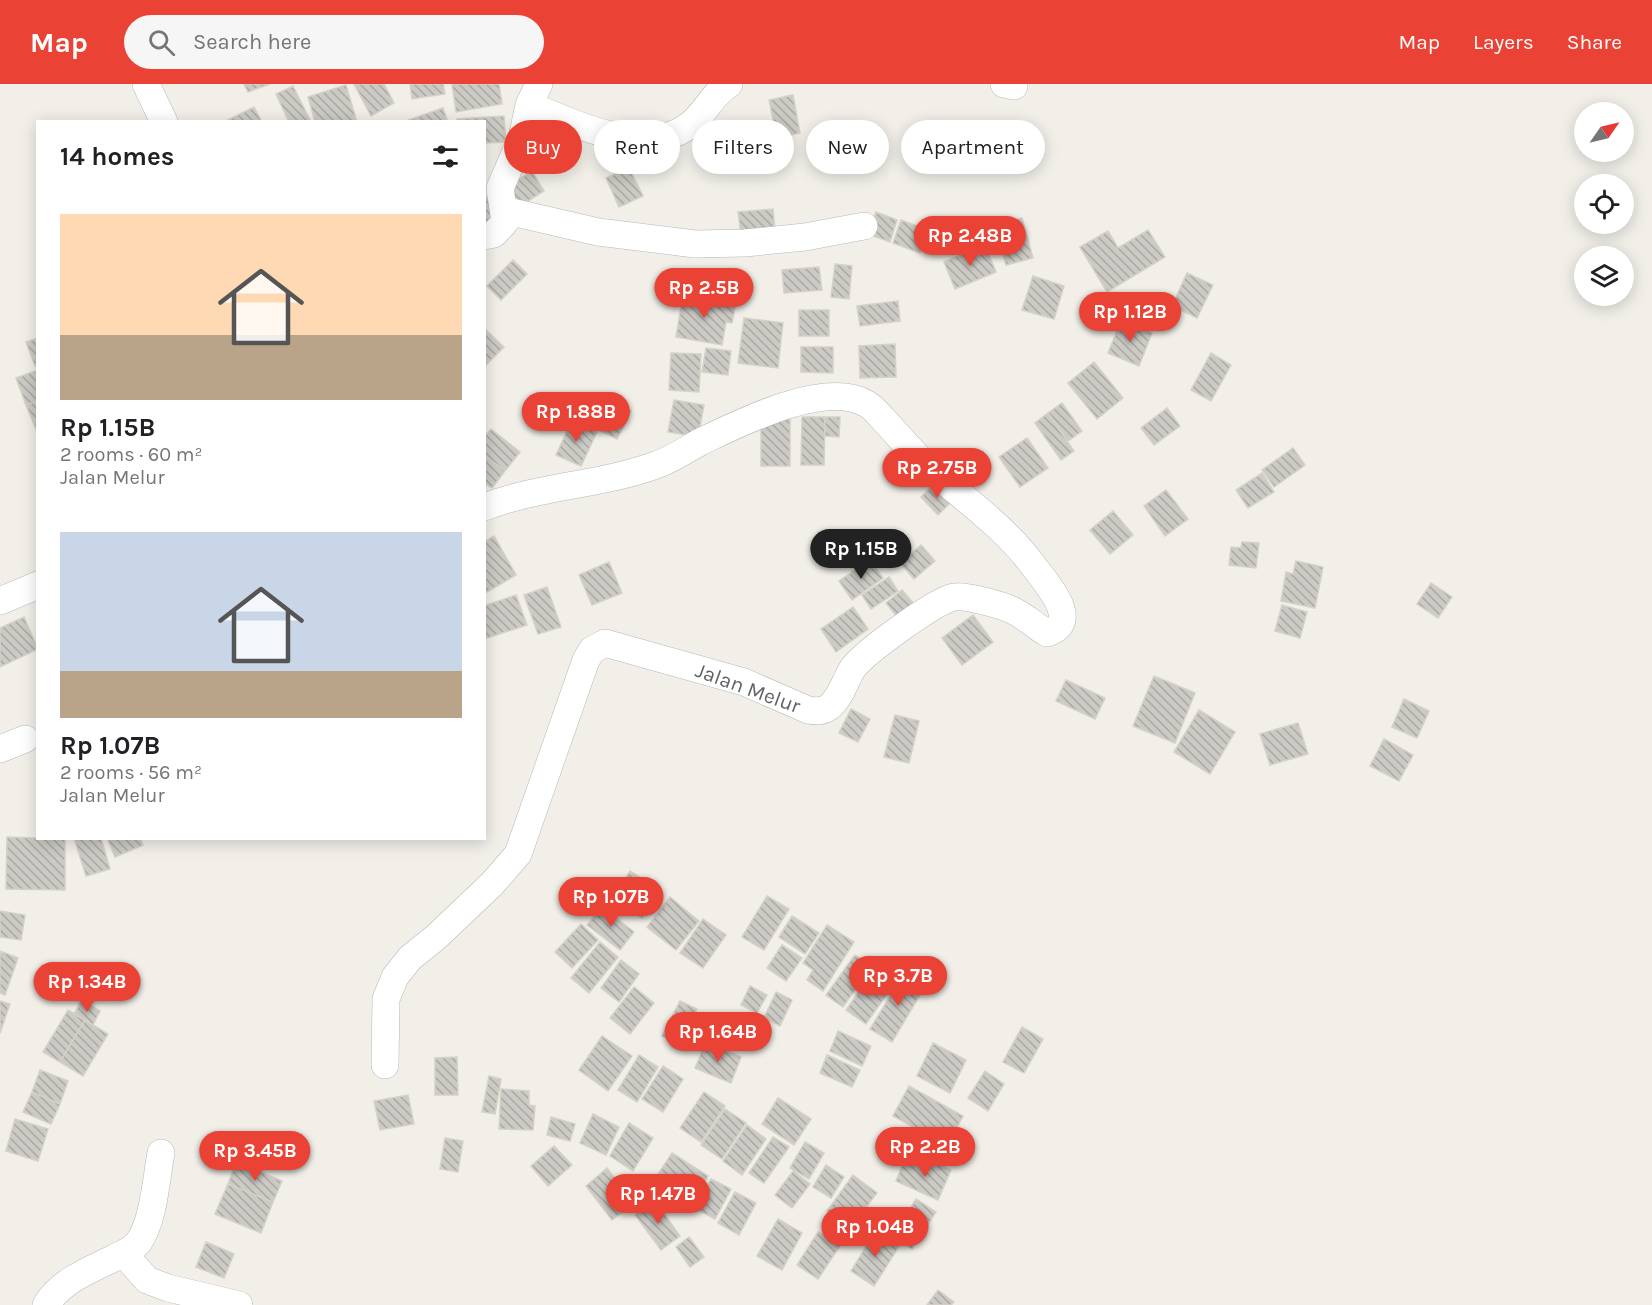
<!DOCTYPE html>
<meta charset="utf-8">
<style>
body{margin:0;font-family:Karla,sans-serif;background:#f6f6f6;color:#202124;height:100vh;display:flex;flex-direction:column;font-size:22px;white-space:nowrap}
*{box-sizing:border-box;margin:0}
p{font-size:20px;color:#757577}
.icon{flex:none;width:33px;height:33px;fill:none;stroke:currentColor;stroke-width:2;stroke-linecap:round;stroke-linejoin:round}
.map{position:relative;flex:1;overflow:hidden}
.sheet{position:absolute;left:36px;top:36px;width:450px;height:720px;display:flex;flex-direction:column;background:#fff;border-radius:0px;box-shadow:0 3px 15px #0003}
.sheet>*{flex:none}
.guide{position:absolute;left:504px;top:36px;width:570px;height:54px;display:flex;gap:12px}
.needle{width:39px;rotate:56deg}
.tools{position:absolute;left:1574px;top:18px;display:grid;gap:12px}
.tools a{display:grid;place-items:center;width:60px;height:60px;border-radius:50%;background:#fff;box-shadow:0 3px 15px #0003;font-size:30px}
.price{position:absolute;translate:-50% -51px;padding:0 14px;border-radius:21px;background:#ea4335;color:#fff;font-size:20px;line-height:39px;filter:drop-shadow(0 2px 3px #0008)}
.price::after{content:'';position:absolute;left:50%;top:36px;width:18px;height:14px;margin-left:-9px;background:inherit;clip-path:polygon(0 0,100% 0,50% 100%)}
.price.selected{background:#222;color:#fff}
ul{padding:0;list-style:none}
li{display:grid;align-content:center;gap:12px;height:318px;padding:0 24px}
li span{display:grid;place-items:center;height:186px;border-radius:0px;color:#555}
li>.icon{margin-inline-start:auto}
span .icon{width:108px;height:108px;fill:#fffc;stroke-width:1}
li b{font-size:26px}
h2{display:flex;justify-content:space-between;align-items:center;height:72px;padding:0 24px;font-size:26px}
.tag{padding:0 21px;border-radius:27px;background:#fff;box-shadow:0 3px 15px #0003;font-size:21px;line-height:54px}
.tag.selected{background:#ea4335;color:#fff}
header{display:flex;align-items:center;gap:36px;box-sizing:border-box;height:84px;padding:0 30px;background:#ea4335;color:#fff}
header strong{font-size:28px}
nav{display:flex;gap:33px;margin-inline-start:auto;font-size:21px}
.search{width:420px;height:54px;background:#f6f6f6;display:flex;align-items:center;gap:15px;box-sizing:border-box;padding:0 21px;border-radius:33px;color:#757577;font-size:22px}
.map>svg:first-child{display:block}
</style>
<header>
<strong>Map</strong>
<div class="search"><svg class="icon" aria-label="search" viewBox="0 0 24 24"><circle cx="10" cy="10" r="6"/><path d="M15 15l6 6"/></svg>Search here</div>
<nav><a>Map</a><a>Layers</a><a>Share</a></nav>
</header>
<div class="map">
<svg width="1652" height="1221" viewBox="0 0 1652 1221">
<defs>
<pattern id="building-back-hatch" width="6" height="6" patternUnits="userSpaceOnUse" patternTransform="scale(1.5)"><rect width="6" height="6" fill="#cccac5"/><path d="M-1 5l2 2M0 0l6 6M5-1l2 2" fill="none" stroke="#a9a8a4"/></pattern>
</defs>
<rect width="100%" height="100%" fill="#f1efe8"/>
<!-- building -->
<path fill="url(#building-back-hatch)" stroke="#d6d1c6" stroke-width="1.5" d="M244,0H270L248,8Z
M354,0H384L394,19L371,32Z
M410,0H443L445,10L412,15Z
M452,0H499L502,20L456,28Z
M346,1L357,38H315L308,13Z
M293,2L311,38H289L276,10Z
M793,11L800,49L777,54L769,16Z
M254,23L262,38H226V37Z
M443,24L448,38H410L409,36Z
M504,32L506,58L484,59V38H458L457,35Z
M629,84L643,112L619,123L606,94Z
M532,87L544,107L514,126L501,106Z
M487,113L499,137L484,146V114Z
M773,125L775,148L741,152L738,128Z
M876,128L897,136L890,158L868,150Z
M1022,134L1033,174L1006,181L995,142Z
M901,136L928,146L920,169L893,159Z
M1148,146L1165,173L1107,208L1080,163L1108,147L1118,164Z
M985,161L996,188L955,205L944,178Z
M513,176L527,190L501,216L487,202Z
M835,180L852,182L849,215L831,213Z
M819,183L822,206L784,209L782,186Z
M1187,189L1213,201L1197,234L1172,222Z
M1033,192L1064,202L1054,235L1022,226Z
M683,210L736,219L732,239L726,238L722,261L676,253Z
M898,217L900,237L860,242L857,222Z
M799,226H829V252H799Z
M744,234L783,239L778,284L738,279Z
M1121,237L1152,249L1139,282L1108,269Z
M484,244L504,263L484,283Z
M38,254V281L35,282L26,258Z
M895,260L896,293L860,294L859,262Z
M801,263H833V289L801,288Z
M706,264L731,267L728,291L702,288Z
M671,269L701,270L699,308L669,306Z
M1211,269L1231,281L1211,317L1191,306Z
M1094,278L1123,314L1097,335L1068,299Z
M38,286V317L26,321L16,294Z
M599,311L631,327L617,355L585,339Z
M674,316L704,321L698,353L668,348Z
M38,317V350L26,321Z
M1062,319L1082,347L1068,357L1048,329Z
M1167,324L1180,342L1154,361L1141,344Z
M1048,329L1074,367L1061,376L1035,339Z
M802,333H825L824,381H801Z
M825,333H840L839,353L825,352Z
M761,335H790V382H761Z
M572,336L597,348L581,382L556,371Z
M491,345L520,368L505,387L484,371V353Z
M1027,354L1048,384L1020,403L999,373Z
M1293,364L1305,381L1274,403L1262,386Z
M484,371L505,387L492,404L484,399Z
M1262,389L1274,408L1248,424L1236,406Z
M935,399L953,416L938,431L921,413Z
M1166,406L1188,435L1165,452L1144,422Z
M1113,427L1133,451L1110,470L1090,446Z
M494,452L516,491L487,508L484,504V458Z
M1242,458L1259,459L1256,484L1229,481L1231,463L1241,464Z
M921,461L935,477L914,495L900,479Z
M870,476L883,494L852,516L839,497Z
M1296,477L1323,483L1315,524L1281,517L1286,488L1293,490Z
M609,478L622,509L592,521L579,491Z
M889,493L898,507L871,525L862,511Z
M1431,499L1452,513L1438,534L1417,520Z
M547,503L561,543L538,550L524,511Z
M902,506L915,521L899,535L886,519Z
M516,511L527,541L487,554L484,546V522Z
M1282,521L1307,528L1300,554L1275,547Z
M853,523L868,545L836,568L821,545Z
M973,531L993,558L962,581L942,554Z
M24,533L38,565L0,583V544Z
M1154,592L1195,609L1175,659L1133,642Z
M1066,596L1105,614L1095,635L1056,617Z
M1404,615L1429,627L1417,654L1392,643Z
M851,625L870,635L858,658L839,649Z
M1199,626L1235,648L1210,690L1174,668Z
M895,631L919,637L909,679L884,673Z
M1298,639L1308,670L1270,681L1260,650Z
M1384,655L1413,671L1399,697L1370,682Z
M7,753L65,755V806L6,805Z
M74,754H101L110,785L86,792Z
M107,754H140L143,761L115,773Z
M630,787L660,806L642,834L613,815Z
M767,812L789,825L764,866L742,853Z
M670,813L699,837L676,866L647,843Z
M602,823L634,848L620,866L587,841Z
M0,827L25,831L21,856L0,853Z
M792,832L819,849L805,870L779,853Z
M703,835L726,851L703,884L680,869Z
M581,840L598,856L572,884L555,868Z
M827,841L854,858L823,907L807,896L813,886L803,879Z
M600,858L618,873L589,909L571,894Z
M782,861L802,874L786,897L767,884Z
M0,867L18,874L5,911L0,909Z
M855,871L871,883L843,923L826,911Z
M621,876L639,890L619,918L601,904Z
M880,877L900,891L866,940L846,926Z
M905,888L926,901L892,958L870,945Z
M750,902L767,911L757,929L741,921Z
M634,903L654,919L630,950L610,934Z
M776,908L792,916L780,942L764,934Z
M82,916L100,927L93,941L74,930Z
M0,917L10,920L0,949Z
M680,917L697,925L679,961L662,952Z
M68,926L85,936L60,978L43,968Z
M719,935L747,947L740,965L712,952Z
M85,936L108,950L83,992L60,978Z
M1022,943L1043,955L1024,989L1003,978Z
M838,947L871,962L862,982L830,967Z
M602,952L632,972L608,1007L579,986Z
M706,958L741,973L731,999L695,984Z
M933,959L966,976L950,1009L917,992Z
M639,971L658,983L637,1018L618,1006Z
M827,971L860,986L852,1003L820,989Z
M457,973L458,1011H435V974Z
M663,982L683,995L663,1028L642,1015Z
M40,986L68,997L60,1020L32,1008Z
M985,987L1004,1000L988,1027L968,1014Z
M489,992L501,995L495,1030L482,1028Z
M909,1002L963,1032L947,1062L893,1032Z
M501,1005L529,1007V1021L535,1022L533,1046L499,1045Z
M32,1008L60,1020L51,1040L23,1028Z
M704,1008L725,1022L701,1058L680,1044Z
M408,1011L414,1040L380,1046L374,1017Z
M778,1014L811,1035L794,1061L762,1040Z
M725,1025L746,1039L722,1075L701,1061Z
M593,1030L619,1043L606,1071L580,1059Z
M551,1033L575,1040L570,1057L547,1051Z
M15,1035L48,1045L38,1077L6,1067Z
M629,1039L653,1054L633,1087L610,1072Z
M747,1041L766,1055L742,1091L723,1077Z
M773,1053L789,1063L764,1099L749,1089Z
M445,1054L463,1057L458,1088L440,1085Z
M805,1058L824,1069L809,1095L790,1084Z
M554,1062L572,1081L548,1102L531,1082Z
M672,1069L708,1092L687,1126L650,1102Z
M925,1074L951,1086L938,1116L896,1097L904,1077L920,1084Z
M236,1078L282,1097L273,1118L228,1100Z
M826,1081L844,1093L831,1114L813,1103Z
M607,1084L634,1119L612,1136L586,1102Z
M793,1087L810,1100L792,1124L775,1111Z
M853,1091L877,1109L850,1145L827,1127Z
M711,1095L731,1105L715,1135L696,1125Z
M228,1100L273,1118L261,1149L215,1130Z
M735,1108L756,1119L739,1151L718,1139Z
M916,1115L936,1128L912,1165L893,1152Z
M655,1117L680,1152L661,1166L635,1131Z
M778,1135L802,1149L782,1186L757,1172Z
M876,1146L900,1161L874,1202L851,1187Z
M818,1148L840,1162L818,1195L797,1181Z
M689,1153L704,1173L690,1183L676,1163Z
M206,1158L234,1170L224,1194L196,1183Z
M938,1206L954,1218L951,1221H927Z"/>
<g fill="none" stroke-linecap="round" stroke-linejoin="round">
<!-- minor casing -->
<g stroke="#b5b8bc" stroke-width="28">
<path id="minor" d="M146,0L164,38
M1004,0L1014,2
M529,21C574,39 642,74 687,43C704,32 712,10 729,0
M503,126L598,148L695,160L745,159L805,153L864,142
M484,152L494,150L505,138L500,104L522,54L529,21L539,0
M0,517L38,501
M0,665L25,655
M385,981L386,915L395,893L410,874L435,854L492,800L518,770L586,576L592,566L605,559L744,598L808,626C816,627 823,628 829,623C841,614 845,596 853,584C865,568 935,517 954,513C966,511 1001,521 1012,526C1025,532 1035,542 1047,549C1084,538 1044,497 1032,480C1005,443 960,412 926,381C911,367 898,351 883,335C878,330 873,323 867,320C825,295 740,339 700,358C686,366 671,376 656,381C601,401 540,402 484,423
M124,1170L147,1196L168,1204L239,1221
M46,1221C62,1196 88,1187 114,1174C122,1170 132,1166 138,1159C154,1137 156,1095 161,1069"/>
</g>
<!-- minor -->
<use href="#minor" stroke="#fff" stroke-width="27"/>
</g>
<g text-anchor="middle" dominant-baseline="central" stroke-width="4.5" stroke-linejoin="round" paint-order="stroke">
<!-- street labels -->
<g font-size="21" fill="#5f6368" stroke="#fff">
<text transform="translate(748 604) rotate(20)">Jalan Melur</text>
</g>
</g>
</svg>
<div class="tools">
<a><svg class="needle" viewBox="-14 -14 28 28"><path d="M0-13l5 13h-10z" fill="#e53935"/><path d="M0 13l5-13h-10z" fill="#757577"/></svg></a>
<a><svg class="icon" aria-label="locate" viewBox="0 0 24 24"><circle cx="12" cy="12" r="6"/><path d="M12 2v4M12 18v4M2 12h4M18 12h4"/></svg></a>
<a><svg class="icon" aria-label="layers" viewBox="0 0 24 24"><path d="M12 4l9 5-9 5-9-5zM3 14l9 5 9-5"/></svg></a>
</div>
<b class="price" style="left:970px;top:183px">Rp 2.48B</b>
<b class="price" style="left:704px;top:235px">Rp 2.5B</b>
<b class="price" style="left:1130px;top:259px">Rp 1.12B</b>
<b class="price" style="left:576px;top:359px">Rp 1.88B</b>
<b class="price" style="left:937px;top:415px">Rp 2.75B</b>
<b class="price selected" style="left:861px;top:496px">Rp 1.15B</b>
<b class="price" style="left:611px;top:844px">Rp 1.07B</b>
<b class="price" style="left:898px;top:923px">Rp 3.7B</b>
<b class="price" style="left:87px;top:929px">Rp 1.34B</b>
<b class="price" style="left:718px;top:979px">Rp 1.64B</b>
<b class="price" style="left:925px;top:1094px">Rp 2.2B</b>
<b class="price" style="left:255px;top:1098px">Rp 3.45B</b>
<b class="price" style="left:658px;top:1141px">Rp 1.47B</b>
<b class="price" style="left:875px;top:1174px">Rp 1.04B</b>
<div class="guide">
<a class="tag selected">Buy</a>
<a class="tag">Rent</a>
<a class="tag">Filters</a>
<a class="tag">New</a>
<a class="tag">Apartment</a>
</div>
<section class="sheet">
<h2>14 homes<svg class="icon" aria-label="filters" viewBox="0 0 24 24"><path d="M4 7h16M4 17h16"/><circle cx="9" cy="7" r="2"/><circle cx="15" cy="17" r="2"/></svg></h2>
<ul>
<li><span style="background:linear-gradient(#ffd9b3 65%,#b9a48a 0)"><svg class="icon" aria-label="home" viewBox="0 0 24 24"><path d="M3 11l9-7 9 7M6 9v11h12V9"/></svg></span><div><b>Rp 1.15B</b><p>2 rooms · 60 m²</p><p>Jalan Melur</p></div></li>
<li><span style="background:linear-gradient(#c9d6e8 75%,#b9a48a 0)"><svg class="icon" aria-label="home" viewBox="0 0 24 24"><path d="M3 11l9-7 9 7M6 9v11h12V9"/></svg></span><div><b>Rp 1.07B</b><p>2 rooms · 56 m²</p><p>Jalan Melur</p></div></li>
</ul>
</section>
</div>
